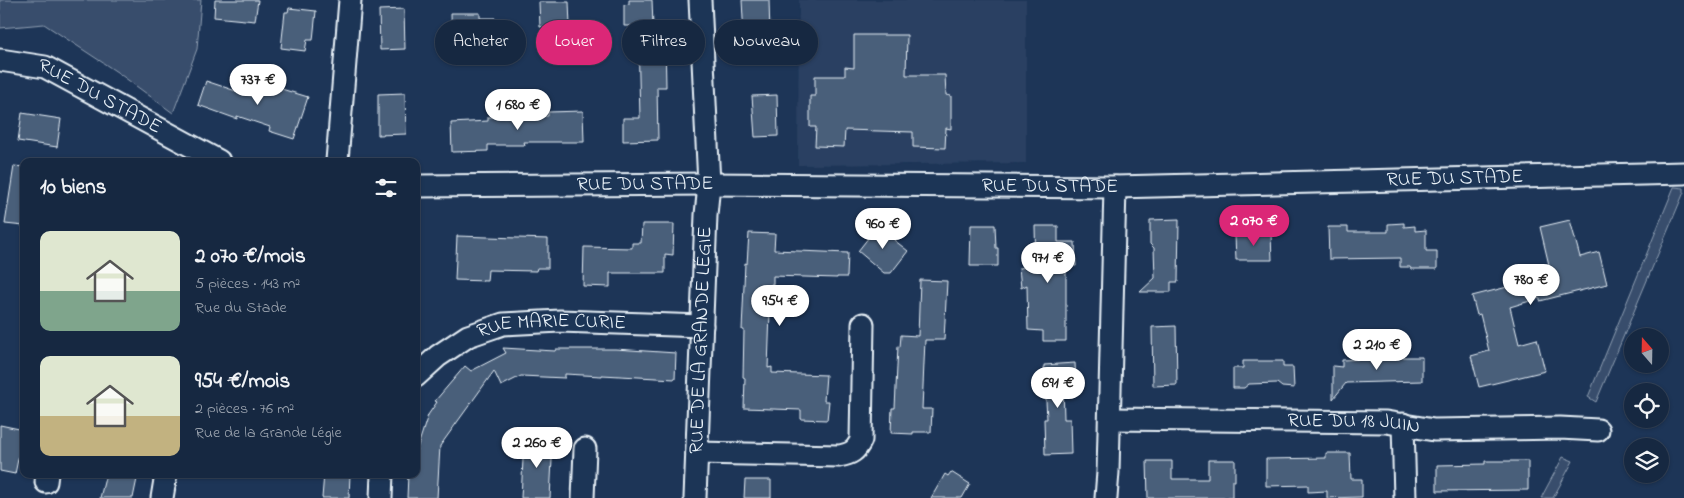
<!DOCTYPE html>
<html lang="fr">
<meta charset="utf-8">
<style>
body{margin:0;font-family:"Indie Flower",sans-serif;background:#1f3048;color:#f1f3f6;height:100vh;display:flex;flex-direction:column;font-size:19px;white-space:nowrap}
*{box-sizing:border-box;margin:0}
p{font-size:16px;color:#9ea6b1}
.icon{flex:none;width:28px;height:28px;fill:none;stroke:currentColor;stroke-width:2;stroke-linecap:round;stroke-linejoin:round}
.map{position:relative;flex:1;overflow:hidden}
.drawer{position:absolute;left:20px;top:158px;width:400px;height:320px;display:flex;flex-direction:column;background:#162841;border-radius:10px;box-shadow:0 1px 4px #0004,0 0 0 1px #35445a}
.drawer>*{flex:none}
.top-card{position:absolute;left:435px;top:20px;width:475px;height:45px;display:flex;gap:10px}
.needle{width:32px;rotate:340deg}
.controls{position:absolute;left:1624px;top:328px;display:grid;gap:10px}
.controls a{display:grid;place-items:center;width:45px;height:45px;border-radius:50%;background:#162841;box-shadow:0 1px 4px #0004,0 0 0 1px #35445a;font-size:25px}
.price{position:absolute;translate:-50% -42px;padding:0 11px;border-radius:18px;background:#fff;color:#222;font-size:16px;line-height:32px;filter:drop-shadow(0 1px 2px #0008)}
.price::after{content:'';position:absolute;left:50%;top:30px;width:15px;height:11px;margin-left:-8px;background:inherit;clip-path:polygon(0 0,100% 0,50% 100%)}
.price.on{background:#db2777;color:#fff}
ul{padding:0;list-style:none}
li{display:flex;align-items:center;gap:15px;height:125px;padding:0 20px}
li span{display:grid;place-items:center;flex:none;width:140px;height:100px;border-radius:10px;color:#555}
li>.icon{margin-inline-start:auto}
span .icon{width:60px;height:60px;fill:#fffc;stroke-width:1}
li b{font-size:21px}
h2{display:flex;justify-content:space-between;align-items:center;height:60px;padding:0 20px;font-size:21px}
.chip{padding:0 18px;border-radius:22px;background:#162841;box-shadow:0 1px 4px #0004,0 0 0 1px #35445a;font-size:18px;line-height:45px}
.chip.on{background:#db2777;color:#fff}
.map>svg:first-child{display:block}
</style>
<div class="map">
<svg width="1684" height="498" viewBox="0 0 1684 498">
<rect width="100%" height="100%" fill="#1d3557"/>
<filter id="ink" filterUnits="userSpaceOnUse"><feTurbulence type="fractalNoise" baseFrequency=".02" numOctaves="2"/><feDisplacementMap in="SourceGraphic" scale="10" xChannelSelector="R" yChannelSelector="G"/><feConvolveMatrix kernelMatrix="1 2 1 2 8 2 1 2 1" color-interpolation-filters="sRGB"/></filter>
<g filter="url(#ink)">
<!-- built -->
<path fill="#2a4162" d="M799,0H1026V163L798,165Z"/>
<!-- green -->
<path fill="#374d6c" stroke="#909fb2" d="M0,0H201L197,49L173,113L117,72L44,24L0,28Z
M1674,187L1684,188V192L1596,402L1588,397Z
M1563,457L1573,461L1553,498H1541Z"/>
<!-- building -->
<path fill="#495e7a" stroke="#e8f1f8" d="M215,0H258L255,21L214,17Z
M629,0H652L653,26H624V5L629,4Z
M742,0H769L770,36L744,37Z
M539,2H569L570,26L540,27Z
M289,8L316,11L313,40H307L305,51L281,48L285,12H288Z
M404,9L405,49L380,50L379,10Z
M451,13H480V18H495L496,45L452,46Z
M854,35H907L906,75H945L946,95L951,96V129L946,128L945,148L913,147V132L845,130L844,147L815,146L816,127H810V96H815V76H845V67L854,68Z
M638,37H665L666,87H657L658,140L623,141V118H640Z
M206,81L251,96L255,81L308,97L294,139L269,131L270,127L237,116V119L198,105Z
M405,93L406,134L378,135V94Z
M777,95L778,136L755,137L752,96Z
M583,111L584,142H524L525,145H488V151L452,152L451,123L488,121V117L548,116V112Z
M22,113L61,119L57,147L18,141Z
M14,166L24,167V226L5,224Z
M1179,219L1178,282H1171V292H1140L1155,278L1154,248L1150,244V220Z
M1570,220L1580,257L1599,252L1607,284L1540,301V298L1510,307L1519,344L1537,339L1545,371L1479,387L1471,356L1489,351L1480,314L1477,315L1472,296L1535,280L1532,269L1549,265L1540,227Z
M880,223L897,237L894,240L908,251L891,273H884L858,251Z
M1404,223V227L1415,226V231L1426,230V251H1437V269H1411L1410,267H1400V258L1329,259L1328,227H1348V232H1388V224Z
M642,224H674L673,255L665,254V273H610V287L583,286L584,247L632,248V243H641Z
M971,225H995L996,248H998V266H970Z
M1035,226H1058V242H1075L1076,266H1066V341H1043V331L1028,330L1027,285L1021,288L1019,268L1036,266Z
M749,233L775,234L774,250L848,253L847,277H837V278L773,276V284H771L768,368L772,367V373L826,375L824,401H829L827,420L801,419V410L744,408L745,378L743,377L744,330H742L745,263L747,264Z
M1271,234L1272,260H1236L1235,235Z
M457,236L548,239V268H537L536,271L488,270L487,281L455,280Z
M920,280L947,281L944,340H925L922,409H932L931,432H913V434L891,433L892,408H895L898,346L900,347L901,335L918,336Z
M1176,326L1177,385L1153,386L1152,327Z
M503,348L555,351L556,349H615L676,353L675,379L602,375V376L565,374V378L521,376L501,386L494,371L440,446L437,498H407L408,474H416V452L428,415L437,402L435,401L465,366L471,371L506,353Z
M1401,357H1422V381L1346,383L1333,399V366L1342,367V360Z
M1243,361H1283V367H1293L1294,388L1282,387L1277,383L1249,384L1244,388H1233V368H1243Z
M1075,363L1076,385H1063L1064,419H1070L1071,454L1045,455L1044,419H1047L1044,365Z
M0,425L24,430L15,474L0,471Z
M524,440L553,441L550,498H521Z
M1326,453H1350L1351,479H1362V497L1327,498V491L1308,492V485L1266,486V459L1326,458Z
M1208,460H1235V481H1232V498H1148L1147,461H1172V479H1208Z
M1485,461H1528V490L1437,491V465L1485,464Z
M951,472L970,484L962,498H931L945,474L948,476Z
M106,474H138L133,498H100Z
M324,474H350L349,498H322Z
M745,480H771V498H744Z"/>
<g fill="none" stroke-linecap="round" stroke-linejoin="round">
<!-- minor casing -->
<g stroke="#e8f1f8" stroke-width="25">
<g id="minor">
<path id="s1" d="M0,60L45,67L219,161"/>
<path d="M337,161L350,0"/>
<path id="s2" d="M416,186L709,184L1115,187L1684,173"/>
<path id="s3" d="M416,376L438,356L468,336L503,324L560,321L702,326"/>
<path id="s4" d="M1110,419L1386,422L1434,430L1560,428L1598,430"/>
<path d="M1403,424L1405,498"/>
<path d="M697,453L839,456C851,454 856,451 861,440L863,324"/>
<path d="M46,482L47,474"/>
<path d="M162,498L166,474"/>
<path d="M381,498L382,474"/>
<path d="M583,498L585,449"/>
<path id="s5" d="M695,498L706,215L709,184L700,0"/>
<path d="M1106,498L1108,472L1115,187"/>
</g>
</g>
<!-- minor -->
<use href="#minor" stroke="#1d3557" stroke-width="21"/>
</g>
</g>
<g text-anchor="middle" dominant-baseline="central" stroke-width="4.5" stroke-linejoin="round" paint-order="stroke">
<!-- street labels -->
<g font-size="20" fill="#e8f1f8" stroke="#1d3557">
<text stroke="none"><textPath href="#s1" startOffset="108">RUE DU STADE</textPath></text>
<text stroke="none"><textPath href="#s2" startOffset="1039">RUE DU STADE</textPath></text>
<text stroke="none"><textPath href="#s2" startOffset="229">RUE DU STADE</textPath></text>
<text stroke="none"><textPath href="#s2" startOffset="634">RUE DU STADE</textPath></text>
<text stroke="none"><textPath href="#s3" startOffset="151">RUE MARIE CURIE</textPath></text>
<text stroke="none"><textPath href="#s5" startOffset="158">RUE DE LA GRANDE LÉGIE</textPath></text>
<text stroke="none"><textPath href="#s4" startOffset="244">RUE DU 18 JUIN</textPath></text>
</g>
</g>
</svg>
<div class="controls">
<a><svg class="needle" viewBox="-14 -14 28 28"><path d="M0-13l5 13h-10z" fill="#e53935"/><path d="M0 13l5-13h-10z" fill="#9ea6b1"/></svg></a>
<a><svg class="icon" aria-label="locate" viewBox="0 0 24 24"><circle cx="12" cy="12" r="6"/><path d="M12 2v4M12 18v4M2 12h4M18 12h4"/></svg></a>
<a><svg class="icon" aria-label="layers" viewBox="0 0 24 24"><path d="M12 4l9 5-9 5-9-5zM3 14l9 5 9-5"/></svg></a>
</div>
<b class="price" style="left:258px;top:106px">737 €</b>
<b class="price" style="left:518px;top:131px">1 680 €</b>
<b class="price on" style="left:1254px;top:247px">2 070 €</b>
<b class="price" style="left:883px;top:250px">960 €</b>
<b class="price" style="left:1048px;top:284px">971 €</b>
<b class="price" style="left:1531px;top:306px">780 €</b>
<b class="price" style="left:780px;top:327px">954 €</b>
<b class="price" style="left:1377px;top:371px">2 210 €</b>
<b class="price" style="left:1058px;top:409px">691 €</b>
<b class="price" style="left:537px;top:469px">2 260 €</b>
<div class="top-card">
<a class="chip">Acheter</a>
<a class="chip on">Louer</a>
<a class="chip">Filtres</a>
<a class="chip">Nouveau</a>
</div>
<section class="drawer">
<h2>10 biens<svg class="icon" aria-label="filters" viewBox="0 0 24 24"><path d="M4 7h16M4 17h16"/><circle cx="9" cy="7" r="2"/><circle cx="15" cy="17" r="2"/></svg></h2>
<ul>
<li><span style="background:linear-gradient(#dfe7d0 60%,#7fa58c 0)"><svg class="icon" aria-label="home" viewBox="0 0 24 24"><path d="M3 11l9-7 9 7M6 9v11h12V9"/></svg></span><div><b>2 070 €/mois</b><p>5 pièces · 143 m²</p><p>Rue du Stade</p></div></li>
<li><span style="background:linear-gradient(#dfe7d0 60%,#c2b280 0)"><svg class="icon" aria-label="home" viewBox="0 0 24 24"><path d="M3 11l9-7 9 7M6 9v11h12V9"/></svg></span><div><b>954 €/mois</b><p>2 pièces · 76 m²</p><p>Rue de la Grande Légie</p></div></li>
</ul>
</section>
</div>
